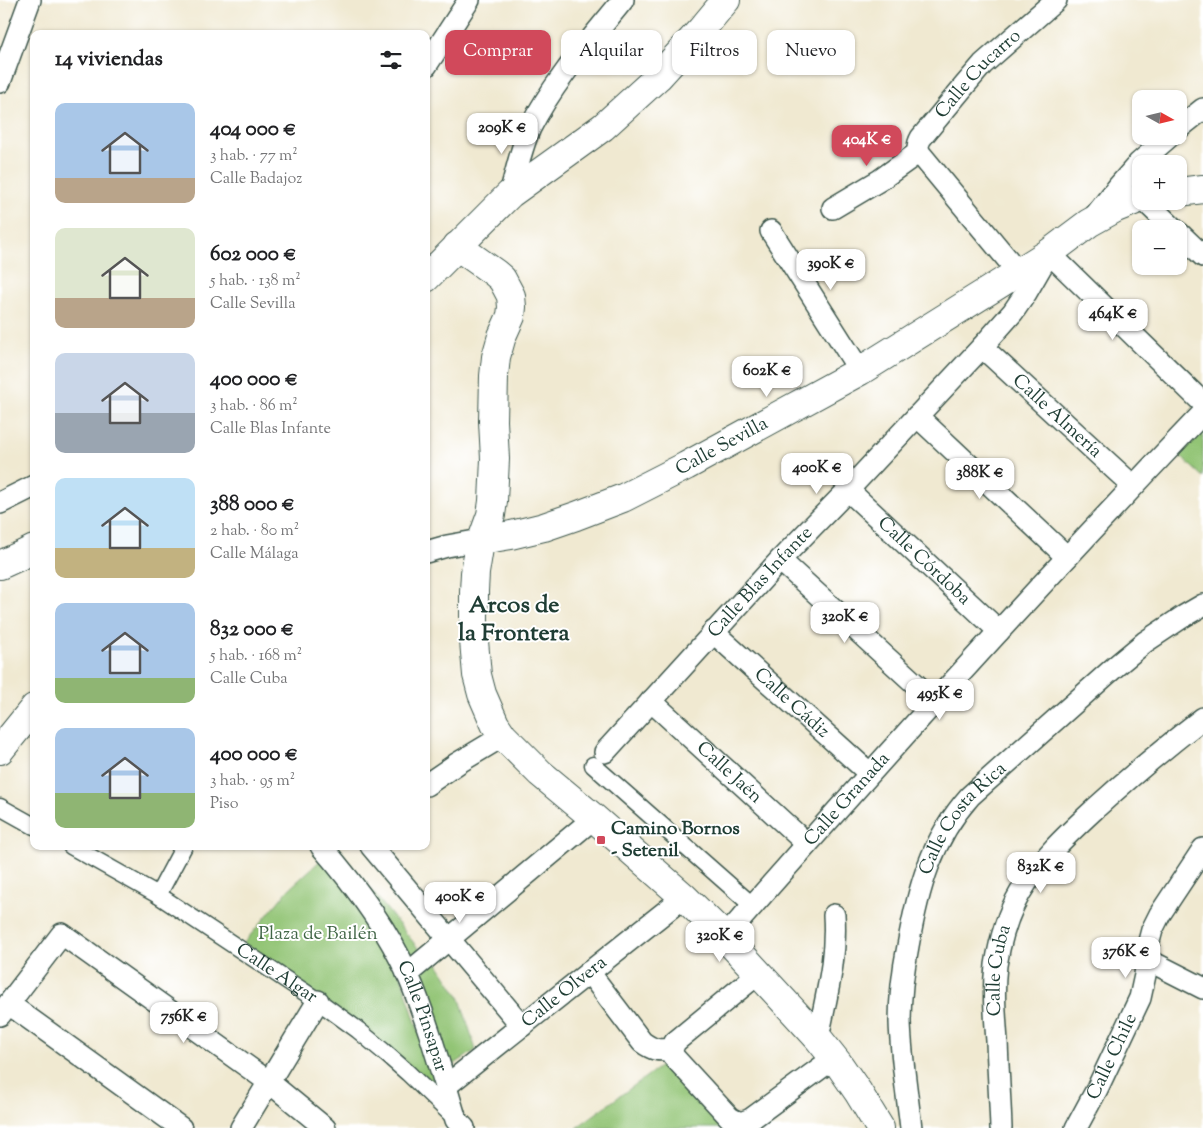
<!DOCTYPE html>
<html lang="es">
<meta charset="utf-8">
<style>
body{margin:0;font-family:"Sorts Mill Goudy",serif;background:#f6f6f6;color:#202124;height:100vh;display:flex;flex-direction:column;font-size:19px;white-space:nowrap}
*{box-sizing:border-box;margin:0}
p{font-size:16px;color:#757577}
.icon{flex:none;width:28px;height:28px;fill:none;stroke:currentColor;stroke-width:2;stroke-linecap:round;stroke-linejoin:round}
.map{position:relative;flex:1;overflow:hidden}
.side{position:absolute;left:30px;top:30px;width:400px;height:820px;display:flex;flex-direction:column;background:#fff;border-radius:10px;box-shadow:0 1px 4px #0004}
.side>*{flex:none}
.hud{position:absolute;left:445px;top:30px;width:475px;height:45px;display:flex;gap:10px}
.needle{width:32px;rotate:98deg}
.tools{position:absolute;left:1132px;top:90px;display:grid;gap:10px}
.tools a{display:grid;place-items:center;width:55px;height:55px;border-radius:10px;background:#fff;box-shadow:0 1px 4px #0004;font-size:25px}
.price{position:absolute;translate:-50% -42px;padding:0 11px;border-radius:10px;background:#fff;color:#222;font-size:16px;line-height:32px;filter:drop-shadow(0 1px 2px #0008)}
.price::after{content:'';position:absolute;left:50%;top:30px;width:15px;height:11px;margin-left:-8px;background:inherit;clip-path:polygon(0 0,100% 0,50% 100%)}
.price.current{background:#d1495b;color:#fff}
ul{padding:0;list-style:none}
li{display:flex;align-items:center;gap:15px;height:125px;padding:0 25px}
li span{display:grid;place-items:center;flex:none;width:140px;height:100px;border-radius:10px;color:#555}
li>.icon{margin-inline-start:auto}
span .icon{width:60px;height:60px;fill:#fffc;stroke-width:1}
li b{font-size:21px}
h2{display:flex;justify-content:space-between;align-items:center;height:60px;padding:0 25px;font-size:21px}
.chip{padding:0 18px;border-radius:10px;background:#fff;box-shadow:0 1px 4px #0004;font-size:18px;line-height:45px}
.chip.current{background:#d1495b;color:#fff}
.map>svg:first-child{display:block}
</style>
<div class="map">
<svg width="1203" height="1128" viewBox="0 0 1203 1128">
<rect width="100%" height="100%" fill="#fff"/>
<filter id="ink" filterUnits="userSpaceOnUse"><feTurbulence type="fractalNoise" baseFrequency=".02" numOctaves="2"/><feDisplacementMap in="SourceGraphic" scale="10" xChannelSelector="R" yChannelSelector="G"/><feConvolveMatrix kernelMatrix="1 2 1 2 8 2 1 2 1" color-interpolation-filters="sRGB"/></filter>
<filter id="wash" filterUnits="userSpaceOnUse"><feTurbulence type="fractalNoise" baseFrequency=".0096" numOctaves="4" result="noise"/><feDisplacementMap in="SourceGraphic" scale="20" xChannelSelector="R" yChannelSelector="G"/><feGaussianBlur stdDeviation="1.12" result="paint"/><feColorMatrix in="noise" values="0 0 0 0 0 0 0 0 0 0 0 0 0 0 0 0 0 1.4 0 .05"/><feComposite in="paint" operator="in"/></filter>
<g filter="url(#wash)">
<rect width="100%" height="100%" fill="#f0e9d1"/>
<!-- green -->
<path fill="#92c474" stroke="#588054" d="M1203,430V477L1179,455Z
M344,856L422,953L409,965L338,862Z
M324,857L355,898L401,976L437,1089L243,944L288,890Z
M435,959L459,996L476,1050L447,1069L414,975Z
M669,1060L731,1128H576Z"/>
</g>
<g filter="url(#ink)">
<g fill="none" stroke-linecap="round" stroke-linejoin="round">
<!-- pedestrian casing -->
<g stroke="#3e574c" stroke-width="19">
<g id="pedestrian">
<path d="M593,765L753,906"/>
<path d="M0,807L34,826"/>
<path id="s1" d="M71,846L158,895L318,1001L358,1030L383,1051L408,1073L456,1119"/>
<path d="M158,895L184,846"/>
</g>
</g>
<!-- minor casing -->
<g stroke="#3e574c" stroke-width="24">
<g id="minor">
<path d="M426,66L469,0"/>
<path d="M0,82L30,0"/>
<path d="M1179,128L1203,109"/>
<path d="M510,194C516,173 521,148 530,128C554,81 590,41 623,0"/>
<path d="M1145,201L1174,229"/>
<path d="M833,208L880,180L919,152"/>
<path d="M1093,218L1118,187L1139,163L1170,136"/>
<path d="M771,231L860,371"/>
<path d="M1179,233L1203,256"/>
<path id="s2" d="M1018,272L922,156C917,150 917,145 921,138L965,85L983,64L1056,0"/>
<path id="s3" d="M982,347L1133,486"/>
<path d="M917,416L1067,557"/>
<path id="s4" d="M848,490L999,631"/>
<path d="M0,503L34,486"/>
<path d="M426,552L447,546L481,540"/>
<path d="M780,560L934,701"/>
<path id="s5" d="M713,632L869,773"/>
<path id="s6" d="M651,701L807,844"/>
<path id="s7" d="M605,752L780,560L848,490L982,347L1013,312L1026,293L1049,253L1203,403"/>
<path d="M426,785L458,763L503,736"/>
<path id="s8" d="M321,846C355,885 387,928 408,975C428,1022 441,1071 456,1120L464,1128"/>
<path d="M371,846L522,1026"/>
<path id="s9" d="M725,937C881,760 1039,584 1203,413"/>
<path d="M1146,959L1203,988"/>
<path d="M589,972L642,1042C653,1050 658,1051 672,1049"/>
<path d="M759,973L675,1042L672,1049L673,1056L730,1118C738,1123 743,1123 751,1119L834,1058"/>
<path d="M407,974L594,818"/>
<path d="M9,1004L181,1128"/>
<path d="M0,1015L62,934L269,1082L325,1128"/>
<path d="M818,1038C826,997 837,958 834,915"/>
<path id="s10" d="M446,1086L684,897"/>
<path d="M241,1128L318,1001"/>
<path id="s11" d="M911,1128C907,1092 901,1057 900,1022C900,996 903,971 908,946C918,889 931,840 970,796L1116,666L1145,642L1184,616L1203,605"/>
<path id="s12" d="M1001,1128C1000,1099 998,1070 997,1041C995,1015 993,990 996,965C1000,940 1007,915 1020,893C1040,859 1070,832 1098,806C1132,775 1167,746 1203,718"/>
<path id="s13" d="M1076,1128L1097,1089L1140,998L1145,975L1148,945L1152,930L1160,914L1203,849"/>
</g>
</g>
<!-- tertiary casing -->
<g stroke="#3e574c" stroke-width="30">
<g id="tertiary">
<path d="M1179,192L1203,189"/>
<path d="M457,246L495,273L502,279L511,296L512,307L511,316L502,336L496,357L494,376L493,421L495,459L493,501L491,515L479,548L475,573L474,591V641L477,675L482,694L495,724L503,736L540,773L594,818L684,897L725,937L818,1038L838,1063L858,1092L880,1128"/>
<path d="M426,278L510,194L603,127L658,77L701,30L726,0"/>
<path id="s14" d="M481,540L511,535L544,527L576,516L623,498L686,466L860,371L1049,253L1089,223L1116,208L1141,198"/>
<path d="M0,565L24,554L34,549"/>
<path d="M0,750L34,708"/>
</g>
</g>
<!-- pedestrian -->
<use href="#pedestrian" stroke="#fff" stroke-width="16"/>
<!-- minor -->
<use href="#minor" stroke="#fff" stroke-width="21"/>
<!-- tertiary -->
<use href="#tertiary" stroke="#fff" stroke-width="28"/>
</g>
</g>
<!-- markers -->
<rect fill="#d1495b" stroke="#fff" stroke-width="2" x="596" y="835" width="10" height="10" rx="2.5"/>
<g text-anchor="middle" dominant-baseline="central" stroke-width="4" stroke-linejoin="round" paint-order="stroke">
<!-- street labels -->
<g font-size="19" fill="#1f3d34" stroke="#fff">
<text stroke="none"><textPath href="#s2" startOffset="256">Calle Cucarro</textPath></text>
<text stroke="none"><textPath href="#s3" startOffset="102">Calle Almería</textPath></text>
<text stroke="none"><textPath href="#s14" startOffset="260">Calle Sevilla</textPath></text>
<text stroke="none"><textPath href="#s4" startOffset="104">Calle Córdoba</textPath></text>
<text stroke="none"><textPath href="#s7" startOffset="230">Calle Blas Infante</textPath></text>
<text stroke="none"><textPath href="#s5" startOffset="106">Calle Cádiz</textPath></text>
<text stroke="none"><textPath href="#s6" startOffset="106">Calle Jaén</textPath></text>
<text stroke="none"><textPath href="#s9" startOffset="184">Calle Granada</textPath></text>
<text stroke="none"><textPath href="#s11" startOffset="325">Calle Costa Rica</textPath></text>
<text stroke="none"><textPath href="#s12" startOffset="158">Calle Cuba</textPath></text>
<text stroke="none"><textPath href="#s1" startOffset="242">Calle Algar</textPath></text>
<text stroke="none"><textPath href="#s10" startOffset="151">Calle Olvera</textPath></text>
<text stroke="none"><textPath href="#s8" startOffset="200">Calle Pinsapar</textPath></text>
<text stroke="none"><textPath href="#s13" startOffset="80">Calle Chile</textPath></text>
</g>
<!-- poi labels -->
<g font-size="19" font-weight="bold" fill="#1f3d34" stroke="#fff" text-anchor="start">
<text x="611" y="829">Camino Bornos<tspan x="611" dy="22">- Setenil</tspan></text>
</g>
<!-- park labels -->
<g font-size="19" fill="#426647" stroke="#fff">
<text x="318" y="934">Plaza de Bailén</text>
</g>
<!-- district labels -->
<g font-size="24" font-weight="bold" fill="#1f3d34" stroke="#fff">
<text x="514" y="606">Arcos de<tspan x="514" dy="28">la Frontera</tspan></text>
</g>
</g>
</svg>
<div class="tools">
<a><svg class="needle" viewBox="-14 -14 28 28"><path d="M0-13l5 13h-10z" fill="#e53935"/><path d="M0 13l5-13h-10z" fill="#757577"/></svg></a>
<a>+</a>
<a>−</a>
</div>
<b class="price" style="left:502px;top:155px">209K €</b>
<b class="price current" style="left:867px;top:167px">404K €</b>
<b class="price" style="left:831px;top:291px">390K €</b>
<b class="price" style="left:1113px;top:341px">464K €</b>
<b class="price" style="left:767px;top:398px">602K €</b>
<b class="price" style="left:817px;top:495px">400K €</b>
<b class="price" style="left:980px;top:500px">388K €</b>
<b class="price" style="left:845px;top:644px">320K €</b>
<b class="price" style="left:940px;top:721px">495K €</b>
<b class="price" style="left:1041px;top:894px">832K €</b>
<b class="price" style="left:460px;top:924px">400K €</b>
<b class="price" style="left:720px;top:963px">320K €</b>
<b class="price" style="left:1126px;top:979px">376K €</b>
<b class="price" style="left:184px;top:1044px">756K €</b>
<div class="hud">
<a class="chip current">Comprar</a>
<a class="chip">Alquilar</a>
<a class="chip">Filtros</a>
<a class="chip">Nuevo</a>
</div>
<section class="side">
<h2>14 viviendas<svg class="icon" aria-label="filters" viewBox="0 0 24 24"><path d="M4 7h16M4 17h16"/><circle cx="9" cy="7" r="2"/><circle cx="15" cy="17" r="2"/></svg></h2>
<ul>
<li><span style="background:linear-gradient(#a9c7e8 75%,#b9a48a 0)"><svg class="icon" aria-label="home" viewBox="0 0 24 24"><path d="M3 11l9-7 9 7M6 9v11h12V9"/></svg></span><div><b>404 000 €</b><p>3 hab. · 77 m²</p><p>Calle Badajoz</p></div></li>
<li><span style="background:linear-gradient(#dfe7d0 70%,#b9a48a 0)"><svg class="icon" aria-label="home" viewBox="0 0 24 24"><path d="M3 11l9-7 9 7M6 9v11h12V9"/></svg></span><div><b>602 000 €</b><p>5 hab. · 138 m²</p><p>Calle Sevilla</p></div></li>
<li><span style="background:linear-gradient(#c9d6e8 60%,#9aa5b1 0)"><svg class="icon" aria-label="home" viewBox="0 0 24 24"><path d="M3 11l9-7 9 7M6 9v11h12V9"/></svg></span><div><b>400 000 €</b><p>3 hab. · 86 m²</p><p>Calle Blas Infante</p></div></li>
<li><span style="background:linear-gradient(#bfe0f5 70%,#c2b280 0)"><svg class="icon" aria-label="home" viewBox="0 0 24 24"><path d="M3 11l9-7 9 7M6 9v11h12V9"/></svg></span><div><b>388 000 €</b><p>2 hab. · 80 m²</p><p>Calle Málaga</p></div></li>
<li><span style="background:linear-gradient(#a9c7e8 75%,#8fb573 0)"><svg class="icon" aria-label="home" viewBox="0 0 24 24"><path d="M3 11l9-7 9 7M6 9v11h12V9"/></svg></span><div><b>832 000 €</b><p>5 hab. · 168 m²</p><p>Calle Cuba</p></div></li>
<li><span style="background:linear-gradient(#a9c7e8 65%,#8fb573 0)"><svg class="icon" aria-label="home" viewBox="0 0 24 24"><path d="M3 11l9-7 9 7M6 9v11h12V9"/></svg></span><div><b>400 000 €</b><p>3 hab. · 95 m²</p><p>Piso</p></div></li>
</ul>
</section>
</div>
